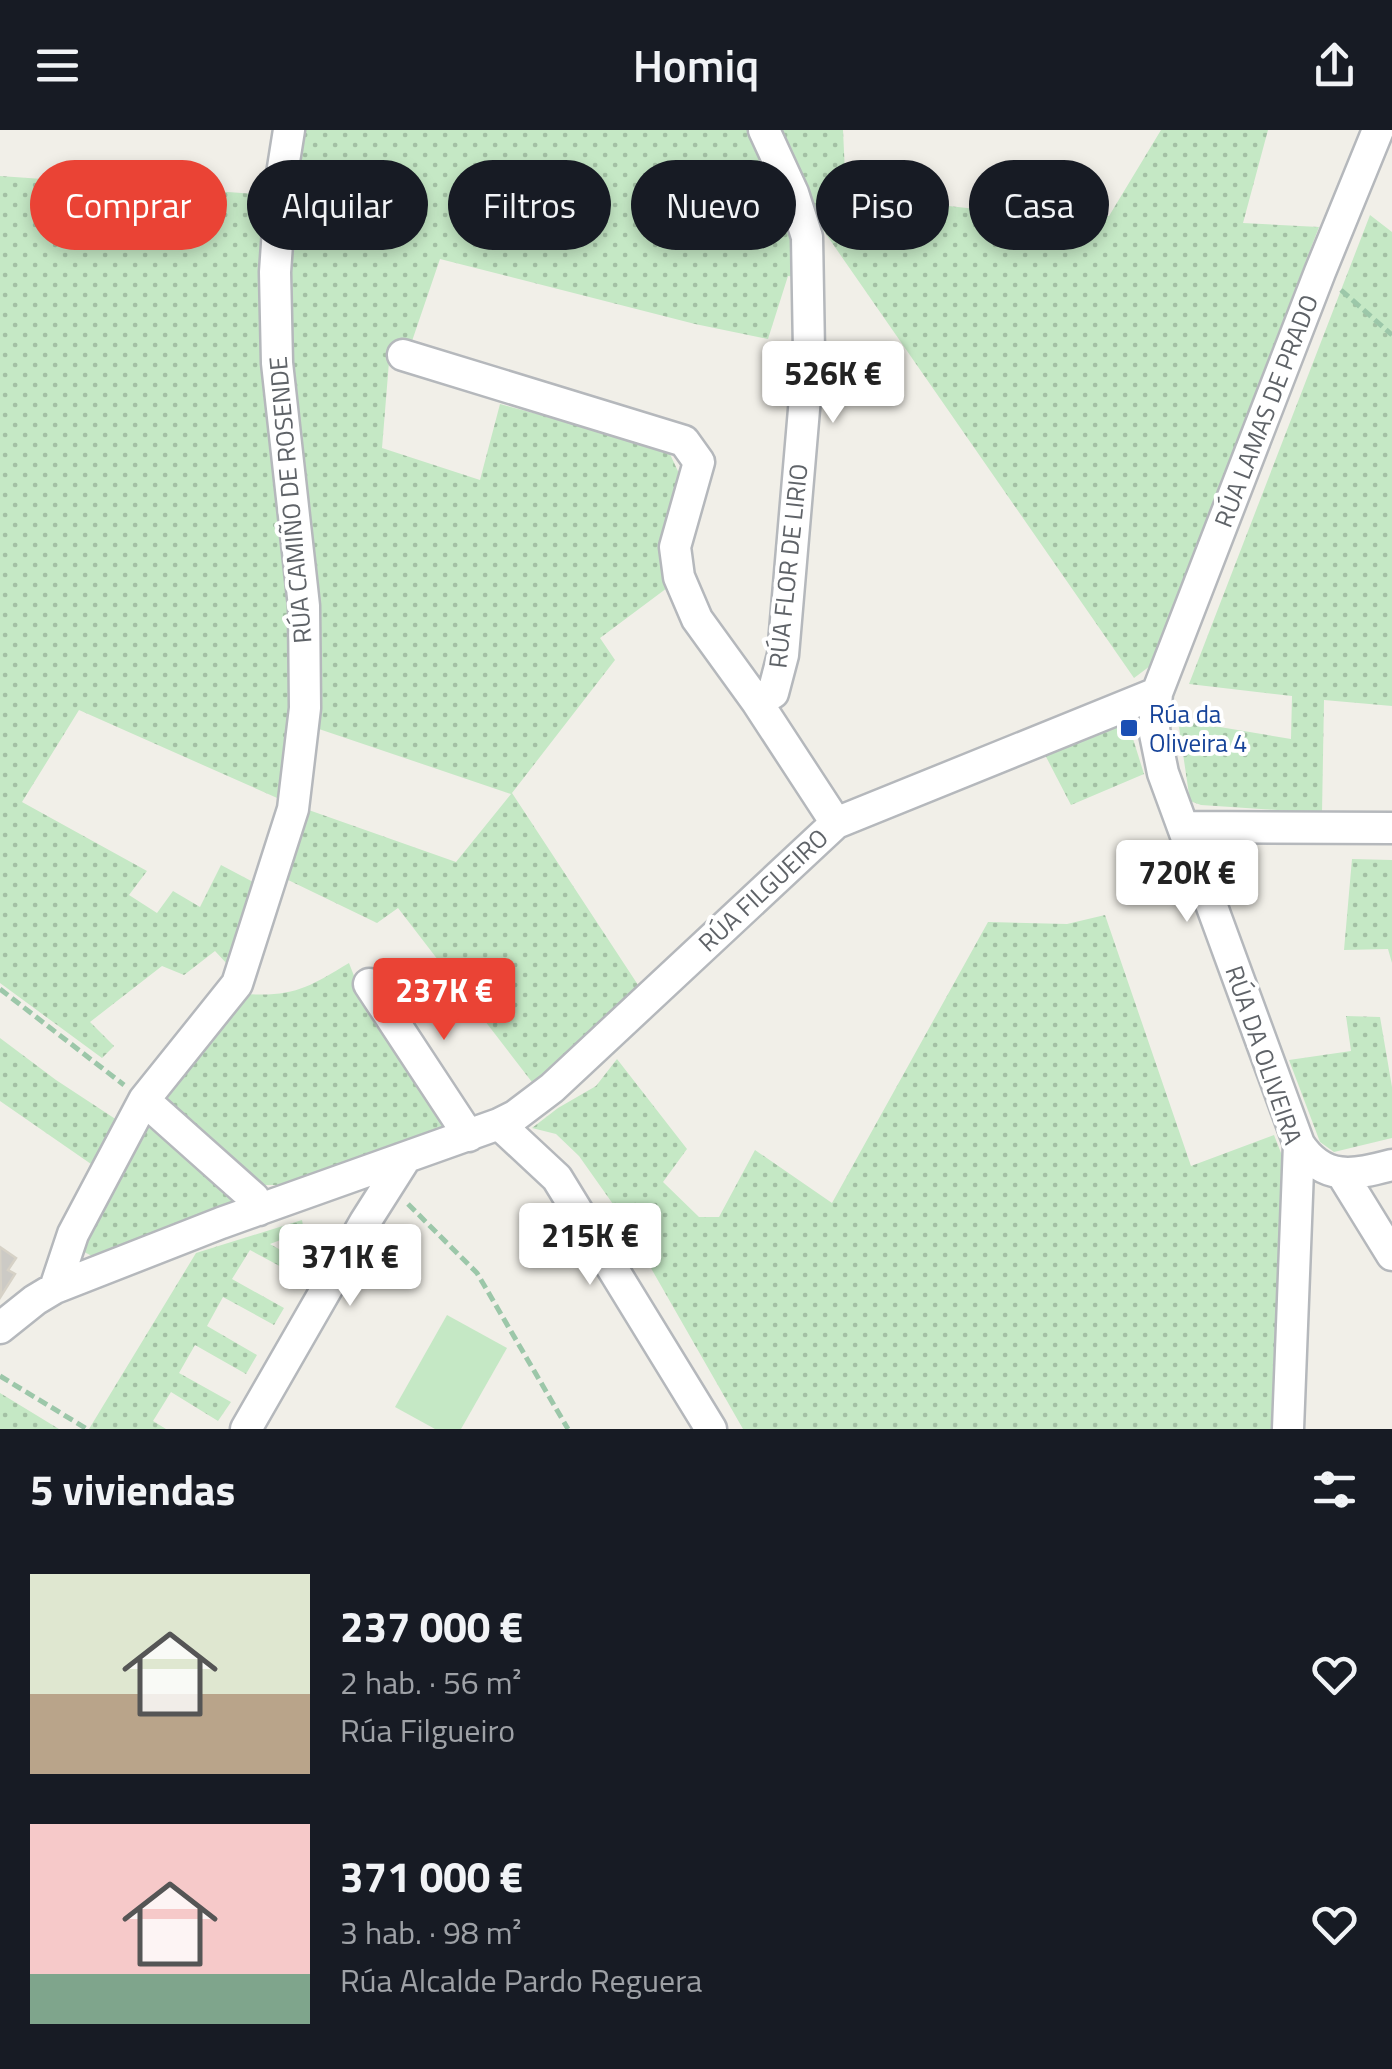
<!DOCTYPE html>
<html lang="es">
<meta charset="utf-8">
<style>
body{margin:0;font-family:"Titillium Web",sans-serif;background:#20242c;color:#f1f3f6;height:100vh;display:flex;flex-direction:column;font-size:38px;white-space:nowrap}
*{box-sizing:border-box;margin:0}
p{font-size:32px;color:#9ea1a6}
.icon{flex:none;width:55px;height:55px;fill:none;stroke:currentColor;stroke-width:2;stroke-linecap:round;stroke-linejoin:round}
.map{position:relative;height:1299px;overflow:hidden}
.details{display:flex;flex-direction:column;background:#171b24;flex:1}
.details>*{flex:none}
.top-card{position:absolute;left:30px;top:30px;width:1332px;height:90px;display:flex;gap:20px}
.price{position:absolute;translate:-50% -85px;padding:0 22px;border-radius:10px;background:#fff;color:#222;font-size:32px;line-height:65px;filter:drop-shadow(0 2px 5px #0008)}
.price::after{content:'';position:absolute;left:50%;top:60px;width:30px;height:22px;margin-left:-15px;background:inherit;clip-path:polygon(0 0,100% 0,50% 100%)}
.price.current{background:#ea4335;color:#fff}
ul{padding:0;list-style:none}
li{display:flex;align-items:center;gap:30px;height:250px;padding:0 30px}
li span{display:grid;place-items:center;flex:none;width:280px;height:200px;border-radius:0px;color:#555}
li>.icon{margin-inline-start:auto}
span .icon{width:120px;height:120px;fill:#fffc;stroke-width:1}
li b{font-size:42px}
h2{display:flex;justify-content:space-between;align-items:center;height:120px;padding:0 30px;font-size:42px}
.pill{padding:0 35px;border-radius:45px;background:#171b24;box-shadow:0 5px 15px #0003;font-size:35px;line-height:90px}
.pill.current{background:#ea4335;color:#fff}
header{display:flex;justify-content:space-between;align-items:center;height:130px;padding:0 30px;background:#171b24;font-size:45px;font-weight:600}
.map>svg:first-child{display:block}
</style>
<header><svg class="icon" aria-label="menu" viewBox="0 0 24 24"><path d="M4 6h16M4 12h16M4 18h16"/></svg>Homiq<svg class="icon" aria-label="share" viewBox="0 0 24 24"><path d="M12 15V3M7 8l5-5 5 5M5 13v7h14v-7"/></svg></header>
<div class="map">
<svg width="1392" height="1299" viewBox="0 0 1392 1299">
<defs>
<pattern id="green-dots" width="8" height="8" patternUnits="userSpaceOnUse" patternTransform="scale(2.5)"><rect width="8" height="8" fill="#c5e8c5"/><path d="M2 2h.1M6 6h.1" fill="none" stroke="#a3c0a4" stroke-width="1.8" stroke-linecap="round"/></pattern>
</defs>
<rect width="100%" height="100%" fill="#f1efe8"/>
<!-- green -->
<path fill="url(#green-dots)" d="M299,0H754L798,106L802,148L788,146L768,209L695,194L440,129L411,214L389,232L382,318L480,350L500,274L635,310L669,322L683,352L665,423L667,458L600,508L615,530L512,663L642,861L535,956L398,778L377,793L284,748L303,678L456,732L511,664L313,597L292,313L289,164Z
M776,0H843L846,65L995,81L1109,86L1161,0H1268L1243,93L1319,97L1150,536L1134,548L812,84Z
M0,46L271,65L297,488L284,671L79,580L22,672L147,741L129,765L157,783L173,761L200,777L221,735L255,753L229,836L215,821L184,845L162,836L90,892L114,916L102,928L0,853Z
M1370,85L1392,102V576L1324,570L1322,683L1201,675L1190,671L1178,590L1291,609L1292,566L1189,554Z
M1121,589L1129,596L1144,644L1071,675L1042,619Z
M1352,729L1392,730V833L1388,819L1344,820Z
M1105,785L1191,1036L1274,1005L1283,1028L1272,1299H743L620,1084L579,1026L556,1004L532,998L558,978L596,956L617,929L687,1019L663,1052L699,1087H719L755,1020L832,1073L988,792L1067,794Z
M349,833L370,887L443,985V1000L286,1055H259L166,971L169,955L246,864C294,867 309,857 349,833Z
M1346,886L1380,887L1392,957V1008L1334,1022L1320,1012L1289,930L1351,921Z
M0,908L56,950L120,992L91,1034L0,971Z
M157,994L236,1059L240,1076L97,1129L81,1120L141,995Z
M302,1090L304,1101L270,1114L307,1135L300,1147L250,1120L232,1149L284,1178L274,1195L223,1167L207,1196L257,1225L246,1244L195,1215L179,1243L231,1272L218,1291L171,1262L153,1291L166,1299H89L196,1123Z
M0,1263L59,1299H0Z"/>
<!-- pitch -->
<path fill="#c5e8c5" d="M447,1185L507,1218L461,1299H435L395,1277Z"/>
<!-- building -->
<path fill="#cccac5" stroke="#d6d1c6" stroke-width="2.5" d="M0,1117L16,1128L8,1140L15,1144L1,1166Z"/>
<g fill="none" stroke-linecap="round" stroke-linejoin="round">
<!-- minor casing -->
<g stroke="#b5b8bc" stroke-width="35">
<path id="minor" d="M403,225L684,311L699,332L675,417L679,447L697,489L757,572L836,693
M757,572L773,563L783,525L809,221L807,107L793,63L764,0
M1183,697L1392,698
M369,854L469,1006
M144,970L254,1068L259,1080
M499,994L557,1048L711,1299
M1299,1014C1324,1052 1354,1045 1392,1035
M1342,1044L1392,1125
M55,1158L73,1104L144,970L237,854L293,679L305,578L304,476L277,233L275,142L282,44L289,0
M0,1198L35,1170L55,1158L221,1093L499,994L515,986L552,958L836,693L1157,563
M246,1299L365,1092L405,1029
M1288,1299L1299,1014L1163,643L1154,599L1157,563L1320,142L1378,0"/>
</g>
<!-- path -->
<path stroke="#9cc7a9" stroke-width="5" stroke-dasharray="10 5" stroke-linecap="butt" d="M1341,160L1392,205
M0,859L124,955
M408,1074L477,1143L568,1299
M0,1246L87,1299"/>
<!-- minor -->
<use href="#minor" stroke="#fff" stroke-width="30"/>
</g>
<!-- markers -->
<rect fill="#1a4fb4" stroke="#fff" stroke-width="4" x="1119" y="588" width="20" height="20" rx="5"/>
<g text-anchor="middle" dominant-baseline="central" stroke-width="8" stroke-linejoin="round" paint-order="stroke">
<!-- street labels -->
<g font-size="25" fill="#5f6368" stroke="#fff">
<text transform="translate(1266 281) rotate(-69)">RÚA LAMAS DE PRADO</text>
<text transform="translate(290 370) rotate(-95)">RÚA CAMIÑO DE ROSENDE</text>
<text transform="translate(788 436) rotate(-84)">RÚA FLOR DE LIRIO</text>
<text transform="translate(763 760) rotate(-43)">RÚA FILGUEIRO</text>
<text transform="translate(1264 925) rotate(71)">RÚA DA OLIVEIRA</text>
</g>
<!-- transit labels -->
<g font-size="25" fill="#164399" stroke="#fff" text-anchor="start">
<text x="1149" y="584">Rúa da<tspan x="1149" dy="29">Oliveira 4</tspan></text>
</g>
</g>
</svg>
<b class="price" style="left:833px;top:296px">526K €</b>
<b class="price" style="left:1187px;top:795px">720K €</b>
<b class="price current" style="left:444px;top:913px">237K €</b>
<b class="price" style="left:590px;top:1158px">215K €</b>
<b class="price" style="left:350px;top:1179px">371K €</b>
<div class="top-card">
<a class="pill current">Comprar</a>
<a class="pill">Alquilar</a>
<a class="pill">Filtros</a>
<a class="pill">Nuevo</a>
<a class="pill">Piso</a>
<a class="pill">Casa</a>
</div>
</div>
<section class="details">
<h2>5 viviendas<svg class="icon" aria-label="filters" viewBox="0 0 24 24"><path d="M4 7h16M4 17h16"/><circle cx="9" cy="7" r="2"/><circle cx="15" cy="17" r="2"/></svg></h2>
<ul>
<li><span style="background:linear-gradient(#dfe7d0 60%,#b9a48a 0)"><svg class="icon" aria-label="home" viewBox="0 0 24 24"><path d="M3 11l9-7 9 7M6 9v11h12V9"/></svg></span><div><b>237 000 €</b><p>2 hab. · 56 m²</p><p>Rúa Filgueiro</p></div><svg class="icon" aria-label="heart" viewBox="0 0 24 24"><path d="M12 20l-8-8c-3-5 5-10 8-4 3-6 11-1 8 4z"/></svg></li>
<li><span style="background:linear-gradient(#f6c9c9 75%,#7fa58c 0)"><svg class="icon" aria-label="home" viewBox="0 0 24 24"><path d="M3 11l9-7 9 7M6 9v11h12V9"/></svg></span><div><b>371 000 €</b><p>3 hab. · 98 m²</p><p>Rúa Alcalde Pardo Reguera</p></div><svg class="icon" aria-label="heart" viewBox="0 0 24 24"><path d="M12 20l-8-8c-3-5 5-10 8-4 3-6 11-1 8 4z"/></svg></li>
</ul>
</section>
